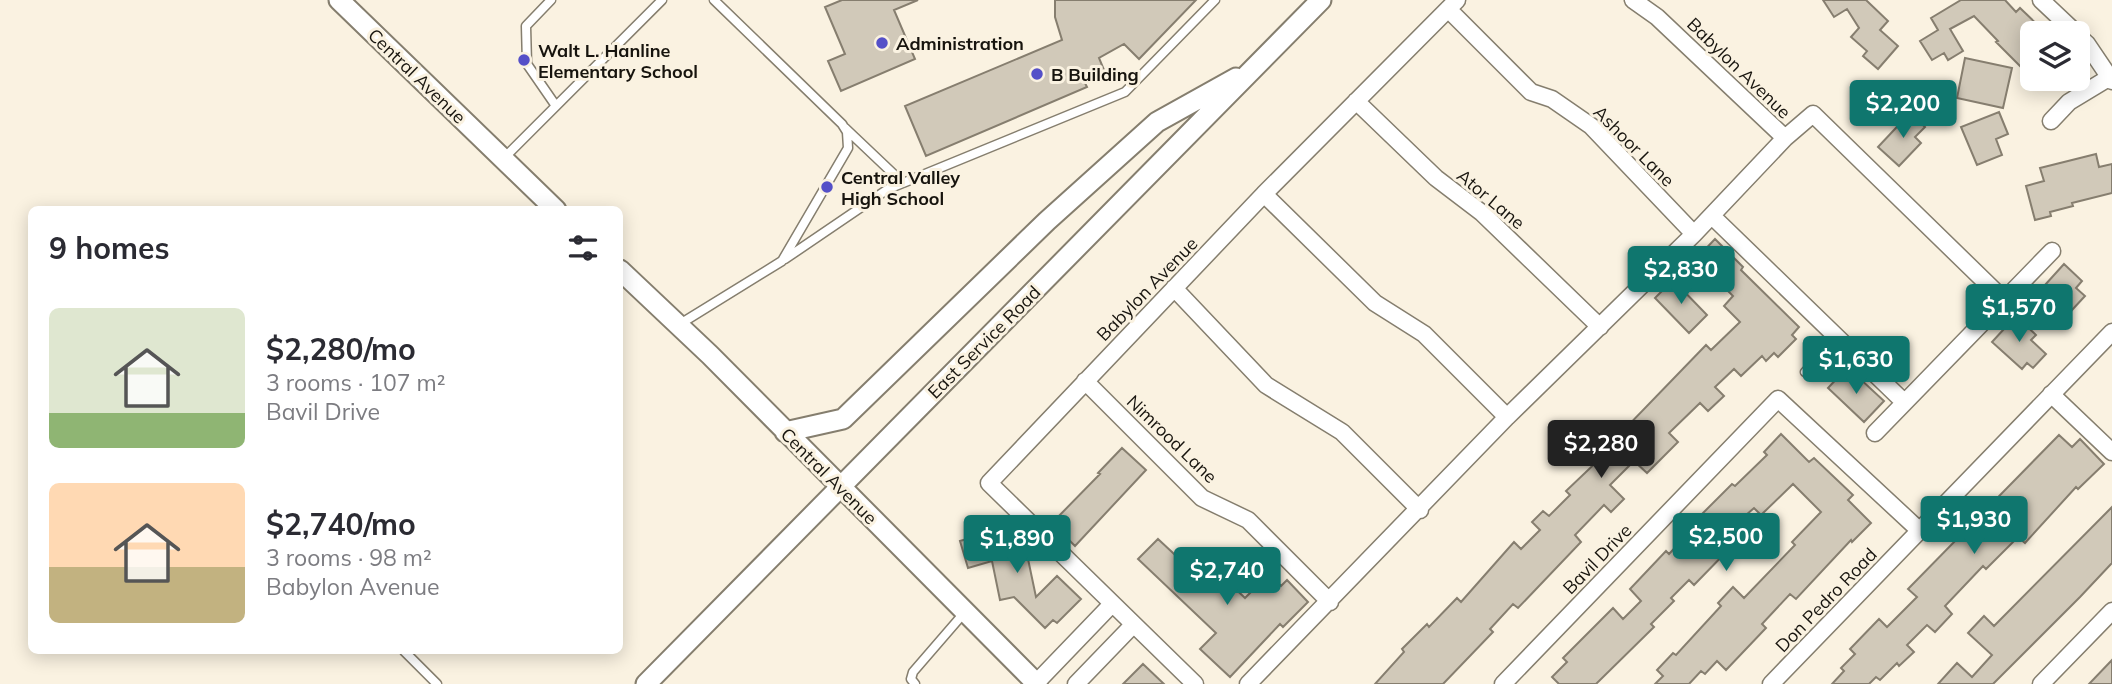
<!DOCTYPE html>
<meta charset="utf-8">
<style>
body{margin:0;font-family:Mulish,sans-serif;background:#f2f2f3;color:#2b2b33;height:100vh;display:flex;flex-direction:column;font-size:26px;white-space:nowrap}
*{box-sizing:border-box;margin:0}
p{font-size:23px;color:#7c7c81}
.icon{flex:none;width:38px;height:38px;fill:none;stroke:currentColor;stroke-width:2;stroke-linecap:round;stroke-linejoin:round}
.map{position:relative;flex:1;overflow:hidden}
.sheet{position:absolute;left:28px;top:206px;width:595px;height:448px;display:flex;flex-direction:column;background:#fff;border-radius:10px;box-shadow:0 4px 18px #0003}
.sheet>*{flex:none}
.buttons{position:absolute;left:2020px;top:21px;display:grid;gap:14px}
.buttons a{display:grid;place-items:center;width:70px;height:70px;border-radius:10px;background:#fff;box-shadow:0 4px 18px #0003;font-size:35px}
.price{position:absolute;translate:-50% -60px;padding:0 16px;border-radius:7px;background:#0f766e;color:#fff;font-size:23px;line-height:46px;filter:drop-shadow(0 2px 4px #0008)}
.price::after{content:'';position:absolute;left:50%;top:42px;width:21px;height:16px;margin-left:-10px;background:inherit;clip-path:polygon(0 0,100% 0,50% 100%)}
.price.selected{background:#222;color:#fff}
ul{padding:0;list-style:none}
li{display:flex;align-items:center;gap:21px;height:175px;padding:0 21px}
li span{display:grid;place-items:center;flex:none;width:196px;height:140px;border-radius:10px;color:#555}
li>.icon{margin-inline-start:auto}
span .icon{width:84px;height:84px;fill:#fffc;stroke-width:1}
li b{font-size:30px}
h2{display:flex;justify-content:space-between;align-items:center;height:84px;padding:0 21px;font-size:30px}
.map>svg:first-child{display:block}
</style>
<div class="map">
<svg width="2112" height="684" viewBox="0 0 2112 684">
<rect width="100%" height="100%" fill="#faf2e1"/>
<!-- building -->
<path fill="#d1c9b9" stroke="#867e6f" stroke-width="2" d="M842,0H918L894,10L915,59L841,91L828,61L845,54L825,7Z
M1055,0H1196L1139,59L1124,44L1099,58L1104,70L1083,79L1087,87L926,156L905,106L1062,40L1055,17Z
M1823,0H1866L1888,21L1880,30L1898,46L1878,69L1863,56L1867,51L1851,37L1859,28L1847,9L1834,17Z
M1961,0H2005L2016,12L2020,8L2046,33H2032V58L2022,68L1996,42L1998,41L1974,16L1950,29L1963,51L1948,60L1944,53L1932,60L1920,41L1938,30L1931,18Z
M1965,58L2012,68L2003,108L1957,98Z
M1999,112L2008,134L1996,139L2002,155L1977,165L1961,127Z
M1910,113L1925,127L1915,137L1921,143L1899,166L1878,147Z
M2096,154L2099,167L2112,164V193L2072,203L2073,206L2050,212L2051,216L2035,220L2026,186L2044,181L2040,168Z
M1715,239L1743,267L1741,270L1799,327L1792,335L1796,339L1778,357L1774,353L1766,361L1762,356L1741,376L1734,369L1715,387L1724,396L1708,411L1700,403L1669,433L1678,442L1647,473L1634,461L1610,485L1624,499L1611,512L1604,505L1575,535L1581,542L1518,608L1513,604L1490,629L1493,632L1443,684H1375L1404,652L1402,649L1427,624L1429,627L1457,598L1461,602L1514,542L1521,549L1540,530L1532,522L1543,511L1549,516L1570,495L1566,491L1606,453L1599,446L1615,430L1620,434L1706,345L1711,350L1740,322L1724,306L1733,296L1696,259Z
M2064,264L2082,281L2076,288L2085,296L2072,310L2045,285Z
M1673,280L1707,315L1689,333L1655,298Z
M2016,316L2036,335L2031,340L2046,354L2033,368L2027,363L2022,369L1992,342Z
M1843,372L1852,380L1857,376L1884,401L1864,422L1828,388Z
M1781,434L1809,462L1814,458L1853,495L1848,500L1871,523L1852,542L1851,540L1796,599L1790,594L1762,624L1766,628L1726,670L1717,661L1705,674L1701,671L1689,684H1655L1663,676L1657,670L1673,653L1676,655L1721,606L1718,603L1733,587L1744,598L1795,545L1792,542L1821,512L1793,484L1761,515L1754,508L1737,523L1723,538L1732,546L1694,585L1689,580L1671,598L1674,601L1651,624L1654,627L1596,684H1559L1552,677L1567,662L1563,658L1613,608L1623,619L1641,601L1630,589L1666,551L1669,554L1687,535L1684,532L1732,484L1735,486L1767,455L1764,452Z
M2059,435L2072,447L2080,439L2104,464L2078,489L2076,487L2025,543L2018,537L1986,569L1983,566L1945,606L1952,614L1935,632L1927,625L1907,645L1914,652L1899,666L1897,663L1880,680L1876,677L1869,684H1832L1844,671L1841,668L1855,654L1850,649L1879,619L1887,627L1917,597L1908,589Z
M1122,448L1146,470L1075,546L1052,523L1100,474L1098,473Z
M2112,507V563L2080,597L1993,684H1938L1957,663L1972,677L1992,655L1968,633L1984,616L1994,626Z
M1006,521L1016,561L1028,559L1036,597L1057,576L1081,599L1057,623L1053,620L1045,628L1014,597L1000,600L992,561L968,568L960,541L974,537L973,530Z
M1158,539L1202,580L1214,568L1245,598L1269,574L1281,586L1287,580L1308,602L1283,627L1280,624L1230,677L1200,649L1216,633L1138,559Z
M2112,660V684H2089Z
M1143,664L1164,684H1123Z"/>
<g fill="none" stroke-linecap="round" stroke-linejoin="round">
<!-- service casing -->
<g stroke="#857e6e" stroke-width="11">
<path id="service" d="M551,0L526,26L527,64L556,106
M845,128L903,183L1125,92L1215,0
M503,159L662,0
M785,259L888,189L903,183
M680,324L782,261L848,148L847,132L842,124L714,0
M1805,372L1838,338
M404,651L437,684
M915,684L911,679L913,672L964,613"/>
</g>
<!-- minor casing -->
<g stroke="#857e6e" stroke-width="19">
<path id="minor" d="M1633,0L1657,17L1785,138
M2041,0L2076,33
M1448,9L1531,92L1552,99L1591,126L1694,234
M2077,35L2087,44L2112,81
M1356,101L1436,178L1482,213L1600,327
M2051,121L2069,102L2110,77
M1264,194L1375,303L1424,334L1507,417
M1712,216L1904,402
M1174,288L1266,385L1342,432L1420,510
M1085,381L1202,498L1248,520L1330,602
M2051,394L2112,452
M1875,433L2052,251
M1036,683L1112,604
M1076,684L1133,625
M1195,684L989,483L1264,194L1457,0
M1248,684L1507,417L1694,234L1785,138L1813,114L2004,300
M1503,684L1778,399L1920,531
M1771,684L2112,332
M2041,684L2112,611"/>
</g>
<!-- tertiary casing -->
<g stroke="#857e6e" stroke-width="23">
<path id="tertiary" d="M339,0L556,210
M620,270L710,355L1037,684
M785,432L843,419L1047,221L1157,122L1236,78
M646,684L1321,0"/>
</g>
<!-- service -->
<use href="#service" stroke="#fff" stroke-width="8"/>
<!-- minor -->
<use href="#minor" stroke="#fff" stroke-width="16"/>
<!-- tertiary -->
<use href="#tertiary" stroke="#fff" stroke-width="19"/>
</g>
<!-- markers -->
<g fill="#5550c8" stroke="#faf2e1" stroke-width="2.5">
<circle cx="882" cy="43" r="7"/>
<circle cx="524" cy="60" r="7"/>
<circle cx="1037" cy="74" r="7"/>
<circle cx="827" cy="187" r="7"/>
</g>
<g text-anchor="middle" dominant-baseline="central" stroke-width="6" stroke-linejoin="round" paint-order="stroke">
<!-- poi labels -->
<g font-size="18" font-weight="bold" fill="#17140e" stroke="#faf2e1" text-anchor="start">
<text x="896" y="43">Administration</text>
<text x="538" y="50">Walt L. Hanline<tspan x="538" dy="21">Elementary School</tspan></text>
<text x="1051" y="74">B Building</text>
<text x="841" y="177">Central Valley<tspan x="841" dy="21">High School</tspan></text>
</g>
<!-- street labels -->
<g font-size="18" fill="#17140e" stroke="#faf2e1">
<text transform="translate(1739 68) rotate(44)">Babylon Avenue</text>
<text transform="translate(417 76) rotate(44)">Central Avenue</text>
<text transform="translate(1634 146) rotate(45)">Ashoor Lane</text>
<text transform="translate(1491 199) rotate(40)">Ator Lane</text>
<text transform="translate(1147 289) rotate(-46)">Babylon Avenue</text>
<text transform="translate(984 342) rotate(-45)">East Service Road</text>
<text transform="translate(1172 439) rotate(44)">Nimrood Lane</text>
<text transform="translate(829 476) rotate(45)">Central Avenue</text>
<text transform="translate(1597 559) rotate(-46)">Bavil Drive</text>
<text transform="translate(1826 600) rotate(-46)">Don Pedro Road</text>
</g>
</g>
</svg>
<div class="buttons">
<a><svg class="icon" aria-label="layers" viewBox="0 0 24 24"><path d="M12 4l9 5-9 5-9-5zM3 14l9 5 9-5"/></svg></a>
</div>
<b class="price" style="left:1903px;top:140px">$2,200</b>
<b class="price" style="left:1681px;top:306px">$2,830</b>
<b class="price" style="left:2019px;top:344px">$1,570</b>
<b class="price" style="left:1856px;top:396px">$1,630</b>
<b class="price selected" style="left:1601px;top:480px">$2,280</b>
<b class="price" style="left:1974px;top:556px">$1,930</b>
<b class="price" style="left:1726px;top:573px">$2,500</b>
<b class="price" style="left:1017px;top:575px">$1,890</b>
<b class="price" style="left:1227px;top:607px">$2,740</b>
<section class="sheet">
<h2>9 homes<svg class="icon" aria-label="filters" viewBox="0 0 24 24"><path d="M4 7h16M4 17h16"/><circle cx="9" cy="7" r="2"/><circle cx="15" cy="17" r="2"/></svg></h2>
<ul>
<li><span style="background:linear-gradient(#dfe7d0 75%,#8fb573 0)"><svg class="icon" aria-label="home" viewBox="0 0 24 24"><path d="M3 11l9-7 9 7M6 9v11h12V9"/></svg></span><div><b>$2,280/mo</b><p>3 rooms · 107 m²</p><p>Bavil Drive</p></div></li>
<li><span style="background:linear-gradient(#ffd9b3 60%,#c2b280 0)"><svg class="icon" aria-label="home" viewBox="0 0 24 24"><path d="M3 11l9-7 9 7M6 9v11h12V9"/></svg></span><div><b>$2,740/mo</b><p>3 rooms · 98 m²</p><p>Babylon Avenue</p></div></li>
</ul>
</section>
</div>
